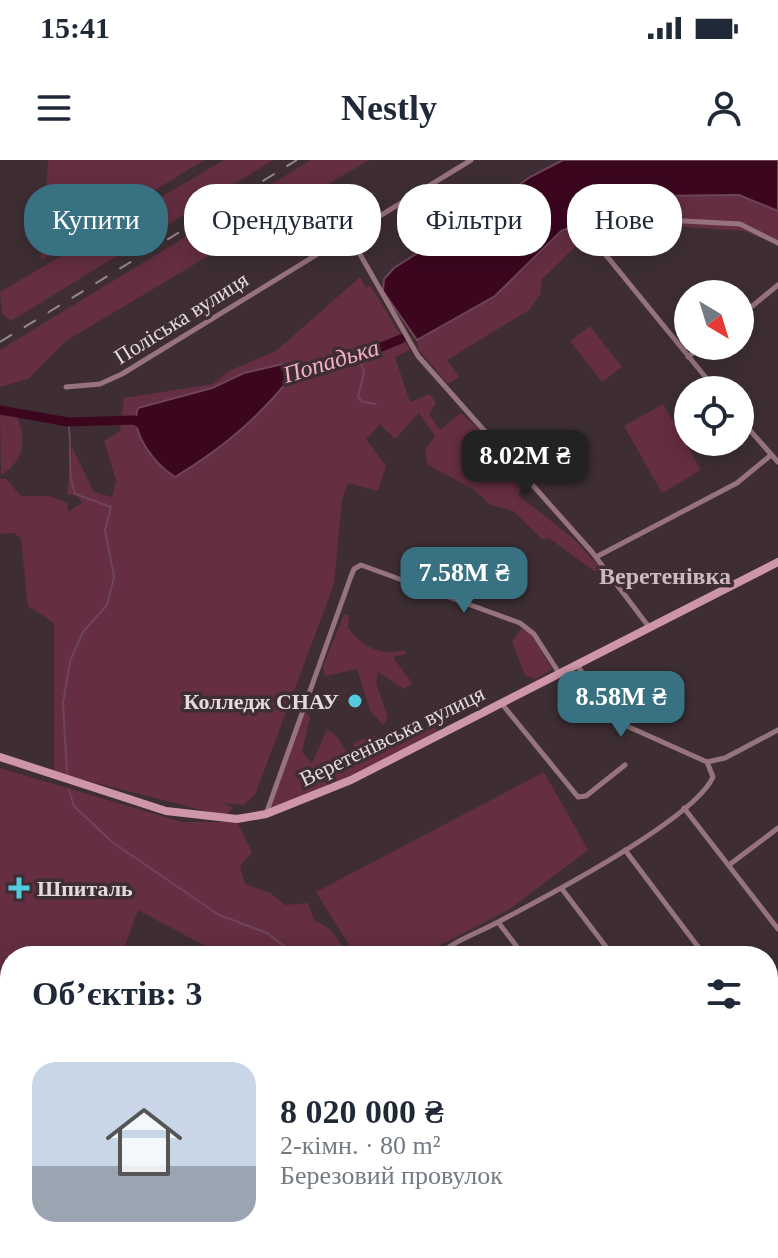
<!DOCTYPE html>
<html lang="uk">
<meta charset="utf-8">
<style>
body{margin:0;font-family:"Times New Roman",serif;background:#f6f6f7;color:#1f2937;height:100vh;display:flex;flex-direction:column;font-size:30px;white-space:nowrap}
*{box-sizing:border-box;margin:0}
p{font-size:26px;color:#747a83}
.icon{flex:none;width:44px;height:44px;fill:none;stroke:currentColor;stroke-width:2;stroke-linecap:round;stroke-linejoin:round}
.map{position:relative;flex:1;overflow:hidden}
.drawer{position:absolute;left:0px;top:786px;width:778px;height:312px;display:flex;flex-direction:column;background:#fff;border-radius:32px 32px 0 0;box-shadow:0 4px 20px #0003}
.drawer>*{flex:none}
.guide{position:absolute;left:24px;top:24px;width:730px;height:72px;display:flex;gap:16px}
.needle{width:52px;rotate:142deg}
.controls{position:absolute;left:674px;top:120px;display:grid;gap:16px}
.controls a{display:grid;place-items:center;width:80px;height:80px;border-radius:50%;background:#fff;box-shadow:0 4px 20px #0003;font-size:40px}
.price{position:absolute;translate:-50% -68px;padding:0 18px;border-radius:16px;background:#377182;color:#fff;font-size:26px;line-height:52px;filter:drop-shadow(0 2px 4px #0008)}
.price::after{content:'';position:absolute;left:50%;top:48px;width:24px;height:18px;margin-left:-12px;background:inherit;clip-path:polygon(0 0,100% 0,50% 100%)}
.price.current{background:#222;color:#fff}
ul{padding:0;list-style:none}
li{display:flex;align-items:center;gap:24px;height:200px;padding:0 32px}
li+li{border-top:2px solid #e0e1e3}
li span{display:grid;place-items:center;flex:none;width:224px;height:160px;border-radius:24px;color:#555}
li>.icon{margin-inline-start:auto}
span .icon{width:96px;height:96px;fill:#fffc;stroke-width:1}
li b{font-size:34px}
h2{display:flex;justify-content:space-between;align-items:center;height:96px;padding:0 32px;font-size:34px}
.tag{padding:0 28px;border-radius:32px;background:#fff;box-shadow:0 4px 20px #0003;font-size:28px;line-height:72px}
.tag.current{background:#377182;color:#fff}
.status{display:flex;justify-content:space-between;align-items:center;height:56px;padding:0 40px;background:#fff;direction:ltr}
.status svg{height:22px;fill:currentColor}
header{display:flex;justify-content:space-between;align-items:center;height:104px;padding:0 32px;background:#fff;font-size:36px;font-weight:700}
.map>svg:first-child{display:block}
</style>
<div class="status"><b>15:41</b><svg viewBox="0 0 49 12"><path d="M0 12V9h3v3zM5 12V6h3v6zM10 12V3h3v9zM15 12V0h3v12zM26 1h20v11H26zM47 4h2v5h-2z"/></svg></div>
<header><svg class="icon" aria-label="menu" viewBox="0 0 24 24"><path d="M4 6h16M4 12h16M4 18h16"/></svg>Nestly<svg class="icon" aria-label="person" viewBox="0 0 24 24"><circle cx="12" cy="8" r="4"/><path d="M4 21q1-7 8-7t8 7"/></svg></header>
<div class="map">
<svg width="778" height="1098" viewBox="0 0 778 1098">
<rect width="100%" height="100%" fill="#3e2e33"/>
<!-- green -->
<path fill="#652e42" d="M48,0H204L41,100Z
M224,0H273L11,161L2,154L0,132Z
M311,0H369L66,181L28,219L0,227V190Z
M739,35L778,51V85L744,71L628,63L576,86L542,119L540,135L529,150L447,200L459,217L448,224L418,189L417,180L495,136L561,71L595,56L608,44L647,36Z
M360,117L366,128L370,125L410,190L395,197L410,242L430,234L436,243L429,254L440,270L461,253L495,284L497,295L525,322L518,335L575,380L605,413L602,417L549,378L542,379L513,351L491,345L476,331L428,305L425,290L435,276L419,253L395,279L380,264L366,279L386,306L378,331L348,323L342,339L334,424L255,635L243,645L223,643L233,648L225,656L54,612V463L28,446L21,379L15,373L0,374V319H6L21,336H49L67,343L68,352L82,343L78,335H67L72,287L94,332L112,337L116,320L104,281L120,271L124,238L213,224L229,211L276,191Z
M590,166L622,207L602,222L570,181Z
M663,244L701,310L662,333L624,266Z
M0,255L17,257C28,281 23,302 1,315Z
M344,455H349L348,468C363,487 380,496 404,490L406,494L393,497L412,523L404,529L378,512L376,523L388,558L383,565L370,550L357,509L325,516L323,506Z
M522,468L532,475L552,509L536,519L525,515L512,482Z
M305,550L310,558L302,592L312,603L327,570C342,575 341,590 353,596L354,583L370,576L390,579L432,565L439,572L377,605L267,651C284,621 292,584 305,550Z
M0,608L182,662H237L252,692L240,706L245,724L270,733L285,745L308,743L314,760L330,769L350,796H224L138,750L121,796H10V823L0,820Z
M544,612L588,690L510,749L429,791L415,796H356L316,732Z
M0,840L10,843V928L0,956Z
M0,957L10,962V982L2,1002Z
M778,1063L777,1098H570L564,1094L566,1088H768V1064Z
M185,1088H291L287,1098H186Z"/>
<!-- water -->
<path fill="#3c061f" stroke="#6e4558" stroke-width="2" d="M563,0H778V51L739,35L647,36L608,44L595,56L561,71L495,136L417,180L383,131L384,119L394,108L463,64L483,56L495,42L530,17Z
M283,204L299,208C260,256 228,285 175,317C155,304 129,273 138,248L212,228L244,213Z"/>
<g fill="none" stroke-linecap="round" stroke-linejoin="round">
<!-- stream -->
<path stroke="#6e4558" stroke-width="2" d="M359,196L364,213L358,237L363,242L376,244
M67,613L63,543L70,501L83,472L107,445L114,417L105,370L111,347L75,334C66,310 73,286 68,262
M69,630L74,646L112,682L219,755L267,773L297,796"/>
<!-- river -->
<path stroke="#3c061f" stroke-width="9" d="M289,212L359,196L401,179
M0,250L68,262L135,260L143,266"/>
<!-- street -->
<path stroke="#97737e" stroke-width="5" d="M349,75L418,196L592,392L649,467
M740,156L778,125
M688,197L702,186
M66,227L100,224L122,214L471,0
M716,230L592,78L621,61L646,59L740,64L778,83
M740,259L778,302
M596,397L737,323L771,295
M577,505L612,556L629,567L707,602L725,598L778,570
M502,544L578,637L586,636L625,605
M684,648L778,769
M266,654L350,419L354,409L361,405L520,463L534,474L559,513
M625,690L705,796
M729,705L778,668
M562,729L613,796
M498,762L524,796
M439,796C450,782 480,772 496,763C542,739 694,660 713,617L707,602
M0,830L10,833
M768,856L778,848
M768,879L778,892
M768,1001L778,1014"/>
<!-- secondary -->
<path stroke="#cf96a8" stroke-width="8" d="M0,597L166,651L237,659L266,654L351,620L778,402"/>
<!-- rail -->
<path stroke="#96898d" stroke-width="2" stroke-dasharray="14 14" stroke-linecap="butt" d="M0,182L297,0"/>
</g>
<!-- markers -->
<g fill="#54cade" stroke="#3e2e33" stroke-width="3">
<circle cx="355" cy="541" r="8"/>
<path d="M15 716h8v8h8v8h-8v8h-8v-8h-8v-8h8z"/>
</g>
<g text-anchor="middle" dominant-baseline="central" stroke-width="7" stroke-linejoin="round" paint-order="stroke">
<!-- street labels -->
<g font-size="22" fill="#e4d9dc" stroke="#3e2e33">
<text transform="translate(181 158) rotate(-32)">Поліська вулиця</text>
<text transform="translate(392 576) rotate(-26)">Веретенівська вулиця</text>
</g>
<!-- poi labels -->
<g font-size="22" font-weight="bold" fill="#e4d9dc" stroke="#3e2e33" text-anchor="end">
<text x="339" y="541">Колледж СНАУ</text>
<text x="37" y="728" text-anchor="start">Шпиталь</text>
</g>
<!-- water labels -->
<g font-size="24" font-style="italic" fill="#f4b1c6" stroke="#3e2e33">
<text transform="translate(331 201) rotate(-17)">Попадька</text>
</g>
<!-- neighbourhood labels -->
<g font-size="24" font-weight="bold" fill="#cdb9be" stroke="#3e2e33">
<text x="665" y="416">Веретенівка</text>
</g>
</g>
</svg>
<div class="controls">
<a><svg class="needle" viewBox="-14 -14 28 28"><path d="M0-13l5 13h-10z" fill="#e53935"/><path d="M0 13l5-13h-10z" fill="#747a83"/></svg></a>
<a><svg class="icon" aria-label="locate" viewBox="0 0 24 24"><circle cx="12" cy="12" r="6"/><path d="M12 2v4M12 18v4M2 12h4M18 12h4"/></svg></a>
</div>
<b class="price current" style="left:525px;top:338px">8.02M ₴</b>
<b class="price" style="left:464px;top:455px">7.58M ₴</b>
<b class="price" style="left:621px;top:579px">8.58M ₴</b>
<div class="guide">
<a class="tag current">Купити</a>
<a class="tag">Орендувати</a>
<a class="tag">Фільтри</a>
<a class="tag">Нове</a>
</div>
<section class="drawer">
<h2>Об’єктів: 3<svg class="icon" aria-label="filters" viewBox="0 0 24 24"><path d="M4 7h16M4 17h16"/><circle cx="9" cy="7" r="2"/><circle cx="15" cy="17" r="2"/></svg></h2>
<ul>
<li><span style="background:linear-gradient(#c9d6e8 65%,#9aa5b1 0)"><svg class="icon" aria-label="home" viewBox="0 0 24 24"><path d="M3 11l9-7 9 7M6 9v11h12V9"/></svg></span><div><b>8 020 000 ₴</b><p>2-кімн. · 80 m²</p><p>Березовий провулок</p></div></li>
</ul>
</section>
</div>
